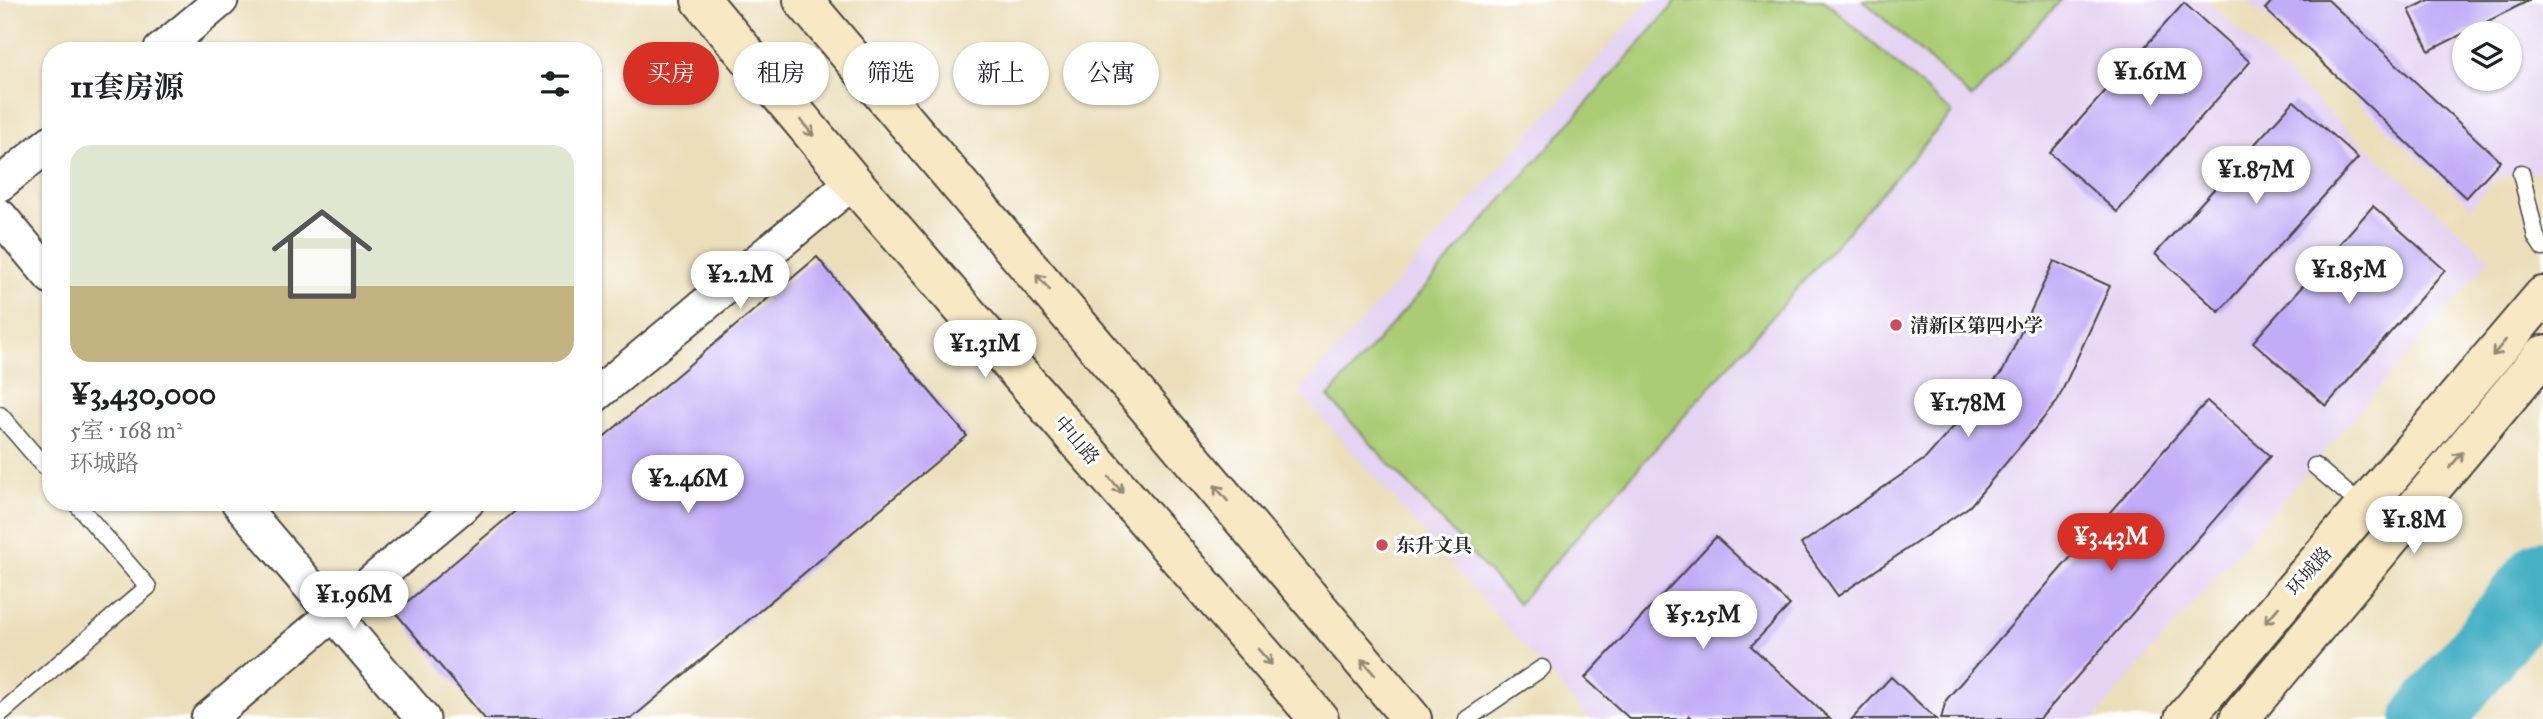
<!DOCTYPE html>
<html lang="zh">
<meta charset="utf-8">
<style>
body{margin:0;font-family:"IM FELL Great Primer","Noto Serif SC",serif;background:#f6f6f6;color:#202124;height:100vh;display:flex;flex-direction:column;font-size:26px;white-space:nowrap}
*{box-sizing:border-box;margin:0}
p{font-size:23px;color:#757577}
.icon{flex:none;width:38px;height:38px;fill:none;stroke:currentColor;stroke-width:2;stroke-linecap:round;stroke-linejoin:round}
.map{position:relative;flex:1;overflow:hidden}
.drawer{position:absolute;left:42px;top:42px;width:560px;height:469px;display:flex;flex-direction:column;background:#fff;border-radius:28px;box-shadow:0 2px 5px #0004}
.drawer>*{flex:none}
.top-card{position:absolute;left:623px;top:42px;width:665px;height:63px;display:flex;gap:14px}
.fabs{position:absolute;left:2452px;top:21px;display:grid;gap:14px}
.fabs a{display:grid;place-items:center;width:70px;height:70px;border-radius:50%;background:#fff;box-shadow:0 2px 5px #0004;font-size:35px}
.price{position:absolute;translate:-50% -60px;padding:0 16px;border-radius:24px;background:#fff;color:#222;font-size:23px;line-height:46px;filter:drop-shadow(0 2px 4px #0008)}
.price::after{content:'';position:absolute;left:50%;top:42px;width:21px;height:16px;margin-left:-10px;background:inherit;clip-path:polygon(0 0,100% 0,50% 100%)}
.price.active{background:#d93025;color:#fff}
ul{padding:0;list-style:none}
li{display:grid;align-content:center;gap:14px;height:371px;padding:0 28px}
li span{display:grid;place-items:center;height:217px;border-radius:21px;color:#555}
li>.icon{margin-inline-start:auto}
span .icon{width:126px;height:126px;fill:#fffc;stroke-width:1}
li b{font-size:30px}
h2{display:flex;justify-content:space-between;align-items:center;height:84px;padding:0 28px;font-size:30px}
.tag{padding:0 24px;border-radius:32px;background:#fff;box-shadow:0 2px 5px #0004;font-size:24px;line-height:63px}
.tag.active{background:#d93025;color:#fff}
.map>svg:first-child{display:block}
</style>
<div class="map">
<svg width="2543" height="719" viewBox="0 0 2543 719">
<rect width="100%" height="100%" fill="#fff"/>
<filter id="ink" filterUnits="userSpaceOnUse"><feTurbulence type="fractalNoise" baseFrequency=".0143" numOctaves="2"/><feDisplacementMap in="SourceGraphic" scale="14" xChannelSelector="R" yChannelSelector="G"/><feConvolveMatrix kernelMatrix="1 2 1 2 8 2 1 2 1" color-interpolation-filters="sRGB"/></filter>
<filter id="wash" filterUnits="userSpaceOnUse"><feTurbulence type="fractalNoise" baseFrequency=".00686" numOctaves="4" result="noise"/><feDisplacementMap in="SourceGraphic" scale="28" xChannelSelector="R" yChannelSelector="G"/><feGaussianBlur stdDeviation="1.57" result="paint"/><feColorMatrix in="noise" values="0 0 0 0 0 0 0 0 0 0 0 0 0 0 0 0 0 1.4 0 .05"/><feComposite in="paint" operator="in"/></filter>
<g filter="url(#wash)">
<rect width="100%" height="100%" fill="#ebdeba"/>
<!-- built -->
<path fill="#e4d3f2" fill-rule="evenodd" d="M1650,0H2205L2490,259L2094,719H1589L1299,392Z
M2247,0H2543V172L2497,176L2471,207ZM2464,33H2510V79H2464Z"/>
<!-- green -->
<path fill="#abcc74" stroke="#6b7c50" stroke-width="2" d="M1678,0H1824L1952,113L1518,604L1328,397Z
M1863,0H2061L1972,98Z"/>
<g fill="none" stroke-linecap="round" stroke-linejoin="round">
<!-- river -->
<path stroke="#47b0c5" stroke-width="72" d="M2428,719L2543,576"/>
</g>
<g id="blocks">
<!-- building -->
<path fill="#c1acf7" d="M2273,0H2328L2500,161L2466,198L2265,9Z
M2429,0H2530L2429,51L2409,10Z
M2184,3L2250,62L2117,212L2050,153Z
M2294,101L2358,158L2219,312L2155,254Z
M2373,206L2445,270L2326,406L2253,342Z
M817,257L967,436L631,719H485L395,612L526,502H593V446Z
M2054,261L2110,286L2057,402L1970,506L1838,596L1801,544L1926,458L2003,371Z
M2207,401L2270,456L2040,719H1941L1946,700Z
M1716,537L1790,605L1751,646L1830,719H1693L1689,715L1686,719H1630L1585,678Z
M1891,677L1936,719H1852Z"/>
</g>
</g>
<g filter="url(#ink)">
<use href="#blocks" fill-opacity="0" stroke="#484640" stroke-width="2"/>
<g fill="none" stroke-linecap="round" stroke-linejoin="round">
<!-- service casing -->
<g stroke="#484640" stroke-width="19">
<path id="service" d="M2521,173L2536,237L2543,248
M0,415L51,474
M2315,466L2363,507
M0,714L148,587L75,502
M1467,719L1542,668"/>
</g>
<!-- minor casing -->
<g stroke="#484640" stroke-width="37">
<path id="minor" d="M160,51L221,0
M0,184L51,142
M0,216L51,277
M593,397L853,182
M238,502L423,719
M208,719L467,502"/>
</g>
<!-- secondary casing -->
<g stroke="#484640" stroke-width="42">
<path id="secondary" d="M701,0L853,182L1319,719
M803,0L1412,719
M2184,719L2543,296
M2239,719L2543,355"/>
</g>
<!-- service -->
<use href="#service" stroke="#fff" stroke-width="16"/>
<!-- minor -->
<use href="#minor" stroke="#fff" stroke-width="33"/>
<!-- secondary -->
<use href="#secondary" stroke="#f8e8c3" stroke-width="38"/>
</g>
<!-- one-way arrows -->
<defs><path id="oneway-shaft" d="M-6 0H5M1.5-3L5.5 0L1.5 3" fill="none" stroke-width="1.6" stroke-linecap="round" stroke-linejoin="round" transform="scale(1.75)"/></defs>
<g stroke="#928a77">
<use href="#oneway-shaft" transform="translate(807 128) rotate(50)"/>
<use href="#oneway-shaft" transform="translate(1043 282) rotate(-130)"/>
<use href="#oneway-shaft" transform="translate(2499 348) rotate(130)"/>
<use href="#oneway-shaft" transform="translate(2456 460) rotate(-50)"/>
<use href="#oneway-shaft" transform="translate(1116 485) rotate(49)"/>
<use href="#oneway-shaft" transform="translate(1221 493) rotate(-130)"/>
<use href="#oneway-shaft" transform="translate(2272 615) rotate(130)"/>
<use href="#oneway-shaft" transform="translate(1265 657) rotate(49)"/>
<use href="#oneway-shaft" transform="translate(1368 667) rotate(-130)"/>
</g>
</g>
<!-- markers -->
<g fill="#d1495b" stroke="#fff" stroke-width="2.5">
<circle cx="1896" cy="325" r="7"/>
<circle cx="1382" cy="545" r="7"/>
</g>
<g text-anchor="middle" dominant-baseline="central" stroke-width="6" stroke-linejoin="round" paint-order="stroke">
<!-- poi labels -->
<g font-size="19" font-weight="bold" fill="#2b2b2b" stroke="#fff" text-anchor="start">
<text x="1910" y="325">清新区第四小学</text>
<text x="1396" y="545">东升文具</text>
</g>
<!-- street labels -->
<g font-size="19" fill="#2b2b2b" stroke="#fff">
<text transform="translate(1077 440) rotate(49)">中山路</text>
<text transform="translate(2309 571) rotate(-49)">环城路</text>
</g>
</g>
</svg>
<div class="fabs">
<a><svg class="icon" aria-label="layers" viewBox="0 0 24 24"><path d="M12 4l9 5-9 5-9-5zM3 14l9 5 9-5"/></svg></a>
</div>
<b class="price" style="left:2150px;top:108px">¥1.61M</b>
<b class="price" style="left:2256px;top:206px">¥1.87M</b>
<b class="price" style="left:2349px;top:306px">¥1.85M</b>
<b class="price" style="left:740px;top:311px">¥2.2M</b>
<b class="price" style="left:985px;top:380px">¥1.31M</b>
<b class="price" style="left:1968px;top:439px">¥1.78M</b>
<b class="price" style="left:688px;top:515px">¥2.46M</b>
<b class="price" style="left:2414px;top:556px">¥1.8M</b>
<b class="price active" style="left:2111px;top:573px">¥3.43M</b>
<b class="price" style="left:354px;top:631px">¥1.96M</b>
<b class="price" style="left:1703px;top:651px">¥5.25M</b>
<div class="top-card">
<a class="tag active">买房</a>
<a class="tag">租房</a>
<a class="tag">筛选</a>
<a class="tag">新上</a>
<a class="tag">公寓</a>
</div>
<section class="drawer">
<h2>11套房源<svg class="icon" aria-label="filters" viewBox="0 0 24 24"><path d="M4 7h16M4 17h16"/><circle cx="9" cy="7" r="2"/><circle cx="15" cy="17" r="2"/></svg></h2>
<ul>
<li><span style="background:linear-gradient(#dfe7d0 65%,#c2b280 0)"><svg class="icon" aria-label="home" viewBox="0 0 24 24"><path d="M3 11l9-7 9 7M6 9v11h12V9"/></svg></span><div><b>¥3,430,000</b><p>5室 · 168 m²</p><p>环城路</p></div></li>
</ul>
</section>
</div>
